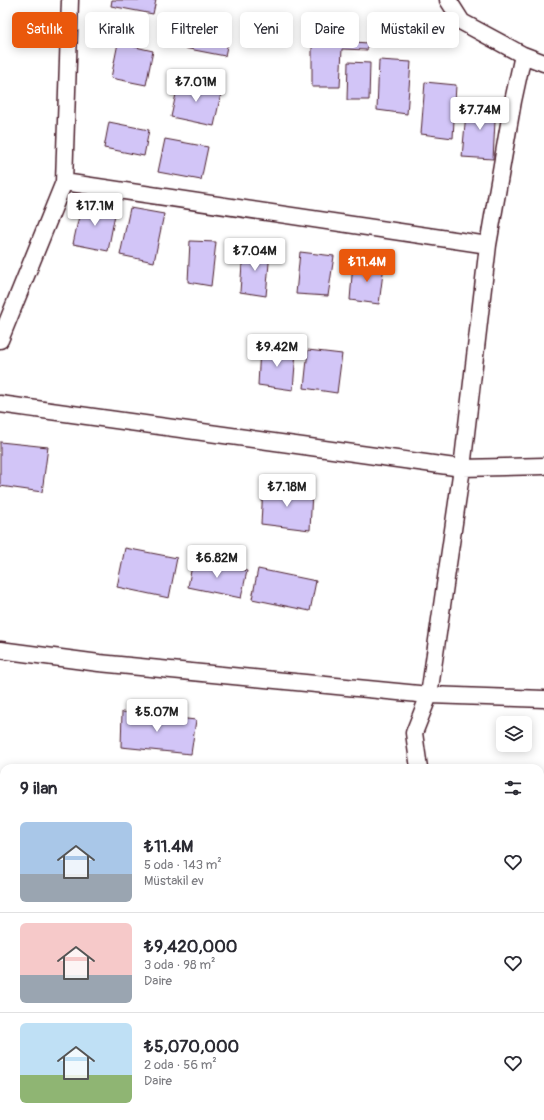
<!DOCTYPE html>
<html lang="tr">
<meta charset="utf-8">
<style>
body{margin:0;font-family:Pangolin,sans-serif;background:#f2f2f3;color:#2b2b33;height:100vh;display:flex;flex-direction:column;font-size:15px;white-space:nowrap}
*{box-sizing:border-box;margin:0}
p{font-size:13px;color:#7c7c81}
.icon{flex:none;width:22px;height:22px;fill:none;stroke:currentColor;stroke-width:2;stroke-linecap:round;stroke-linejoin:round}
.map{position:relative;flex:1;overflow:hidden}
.side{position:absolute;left:0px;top:764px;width:544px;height:356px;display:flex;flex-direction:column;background:#fff;border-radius:12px 12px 0 0;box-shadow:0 2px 10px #0003}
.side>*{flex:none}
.banner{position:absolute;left:12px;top:12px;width:520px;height:36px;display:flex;gap:8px}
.buttons{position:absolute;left:496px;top:716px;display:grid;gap:8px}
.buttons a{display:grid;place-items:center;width:36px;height:36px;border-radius:6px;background:#fff;box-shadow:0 2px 10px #0003;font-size:20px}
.price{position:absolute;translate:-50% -34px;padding:0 9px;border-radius:4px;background:#fff;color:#222;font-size:13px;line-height:26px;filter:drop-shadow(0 1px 2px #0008)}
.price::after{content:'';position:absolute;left:50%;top:24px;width:12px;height:9px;margin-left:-6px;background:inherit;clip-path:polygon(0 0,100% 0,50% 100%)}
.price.active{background:#ea580c;color:#fff}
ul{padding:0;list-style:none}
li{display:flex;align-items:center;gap:12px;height:100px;padding:0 20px}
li+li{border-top:1px solid #e1e1e2}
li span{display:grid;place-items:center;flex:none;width:112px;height:80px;border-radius:6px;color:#555}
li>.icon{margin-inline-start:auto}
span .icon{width:48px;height:48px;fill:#fffc;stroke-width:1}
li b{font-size:17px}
h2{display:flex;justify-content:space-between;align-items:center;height:48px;padding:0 20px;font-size:17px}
.pill{padding:0 14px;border-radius:6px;background:#fff;box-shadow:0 2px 10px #0003;font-size:14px;line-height:36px}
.pill.active{background:#ea580c;color:#fff}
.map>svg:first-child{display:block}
</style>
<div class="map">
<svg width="544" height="1120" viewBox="0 0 544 1120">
<rect width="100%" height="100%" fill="#fff"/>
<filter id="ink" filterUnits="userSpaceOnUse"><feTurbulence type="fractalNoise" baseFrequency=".025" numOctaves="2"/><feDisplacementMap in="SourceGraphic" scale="8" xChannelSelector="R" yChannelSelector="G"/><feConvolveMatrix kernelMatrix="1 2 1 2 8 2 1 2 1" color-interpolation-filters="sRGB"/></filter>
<g filter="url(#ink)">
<!-- building -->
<path fill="#d2c5f7" stroke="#4a1f2b" d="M112,0H156L153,14L111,6Z
M190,19L231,27L225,56L184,48Z
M312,39L368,43L367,50L342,49L340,87H312Z
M118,43L153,51L146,85L111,78Z
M379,60L411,62L407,114L377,110Z
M348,62L370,63L369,100H347Z
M179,80L222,89L214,126L171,117Z
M425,82L456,85L453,138L421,134Z
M467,102L496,103L493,159L462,157Z
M109,122L149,130L144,156L104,148Z
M165,139L208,147L201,180L158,172Z
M82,202L116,209L108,251L73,244Z
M130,208L164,214L154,262L120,255Z
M190,241L216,242L211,286L188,282Z
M243,250L270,252L266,296L240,292Z
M300,252L334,256L328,296L296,294Z
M353,263L384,265L379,304L350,300Z
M260,348L296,351L293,390L258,385Z
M308,350L342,354L337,393L304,388Z
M0,442L48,447L42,492L0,486Z
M263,487L312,491L310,530L261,524Z
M125,548L177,558L169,598L117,587Z
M193,560L247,571L241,598L188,587Z
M258,569L316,581L310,611L252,599Z
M122,712L196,720L191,754L121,747Z"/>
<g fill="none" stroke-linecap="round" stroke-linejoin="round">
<!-- street casing -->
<g stroke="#4a1f2b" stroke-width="19">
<path id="street" d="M448,0L462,22L523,55L544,63
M64,182L488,245
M0,340L64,182L70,0
M0,404L462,468L544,466
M0,650L99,663L429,695L544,699
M419,768L414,733L429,695L462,468L488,245L513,101L523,55
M540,970H544
M0,998L4,999
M500,1116L504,1120"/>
</g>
<!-- street -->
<use href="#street" stroke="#fff" stroke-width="16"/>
</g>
</g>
</svg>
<div class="buttons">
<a><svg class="icon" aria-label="layers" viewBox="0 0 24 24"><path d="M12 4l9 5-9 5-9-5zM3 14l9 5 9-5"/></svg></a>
</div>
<b class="price" style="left:196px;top:103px">₺7.01M</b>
<b class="price" style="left:480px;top:131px">₺7.74M</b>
<b class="price" style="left:95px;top:227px">₺17.1M</b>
<b class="price" style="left:255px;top:272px">₺7.04M</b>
<b class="price active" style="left:367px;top:283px">₺11.4M</b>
<b class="price" style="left:277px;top:368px">₺9.42M</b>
<b class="price" style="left:287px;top:508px">₺7.18M</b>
<b class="price" style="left:217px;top:579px">₺6.82M</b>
<b class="price" style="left:157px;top:733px">₺5.07M</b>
<div class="banner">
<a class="pill active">Satılık</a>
<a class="pill">Kiralık</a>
<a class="pill">Filtreler</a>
<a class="pill">Yeni</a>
<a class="pill">Daire</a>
<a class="pill">Müstakil ev</a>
</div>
<section class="side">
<h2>9 ilan<svg class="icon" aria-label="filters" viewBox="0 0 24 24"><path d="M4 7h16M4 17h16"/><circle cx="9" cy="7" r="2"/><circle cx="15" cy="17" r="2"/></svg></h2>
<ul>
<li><span style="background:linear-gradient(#a9c7e8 65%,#9aa5b1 0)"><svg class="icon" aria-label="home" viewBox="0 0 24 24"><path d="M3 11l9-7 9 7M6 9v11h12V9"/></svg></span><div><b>₺11.4M</b><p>5 oda · 143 m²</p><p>Müstakil ev</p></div><svg class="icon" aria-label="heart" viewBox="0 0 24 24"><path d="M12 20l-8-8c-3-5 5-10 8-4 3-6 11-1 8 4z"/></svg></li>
<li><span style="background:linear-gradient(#f6c9c9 65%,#9aa5b1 0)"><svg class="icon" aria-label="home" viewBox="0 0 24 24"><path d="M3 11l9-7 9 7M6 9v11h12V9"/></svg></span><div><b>₺9,420,000</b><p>3 oda · 98 m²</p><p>Daire</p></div><svg class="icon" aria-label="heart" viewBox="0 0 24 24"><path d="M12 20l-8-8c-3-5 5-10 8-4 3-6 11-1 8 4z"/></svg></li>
<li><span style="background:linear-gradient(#bfe0f5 65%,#8fb573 0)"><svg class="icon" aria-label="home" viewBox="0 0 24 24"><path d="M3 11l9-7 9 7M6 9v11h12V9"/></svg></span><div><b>₺5,070,000</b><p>2 oda · 56 m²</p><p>Daire</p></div><svg class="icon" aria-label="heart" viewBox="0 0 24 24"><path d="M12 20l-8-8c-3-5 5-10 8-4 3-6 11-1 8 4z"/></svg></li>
</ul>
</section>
</div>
